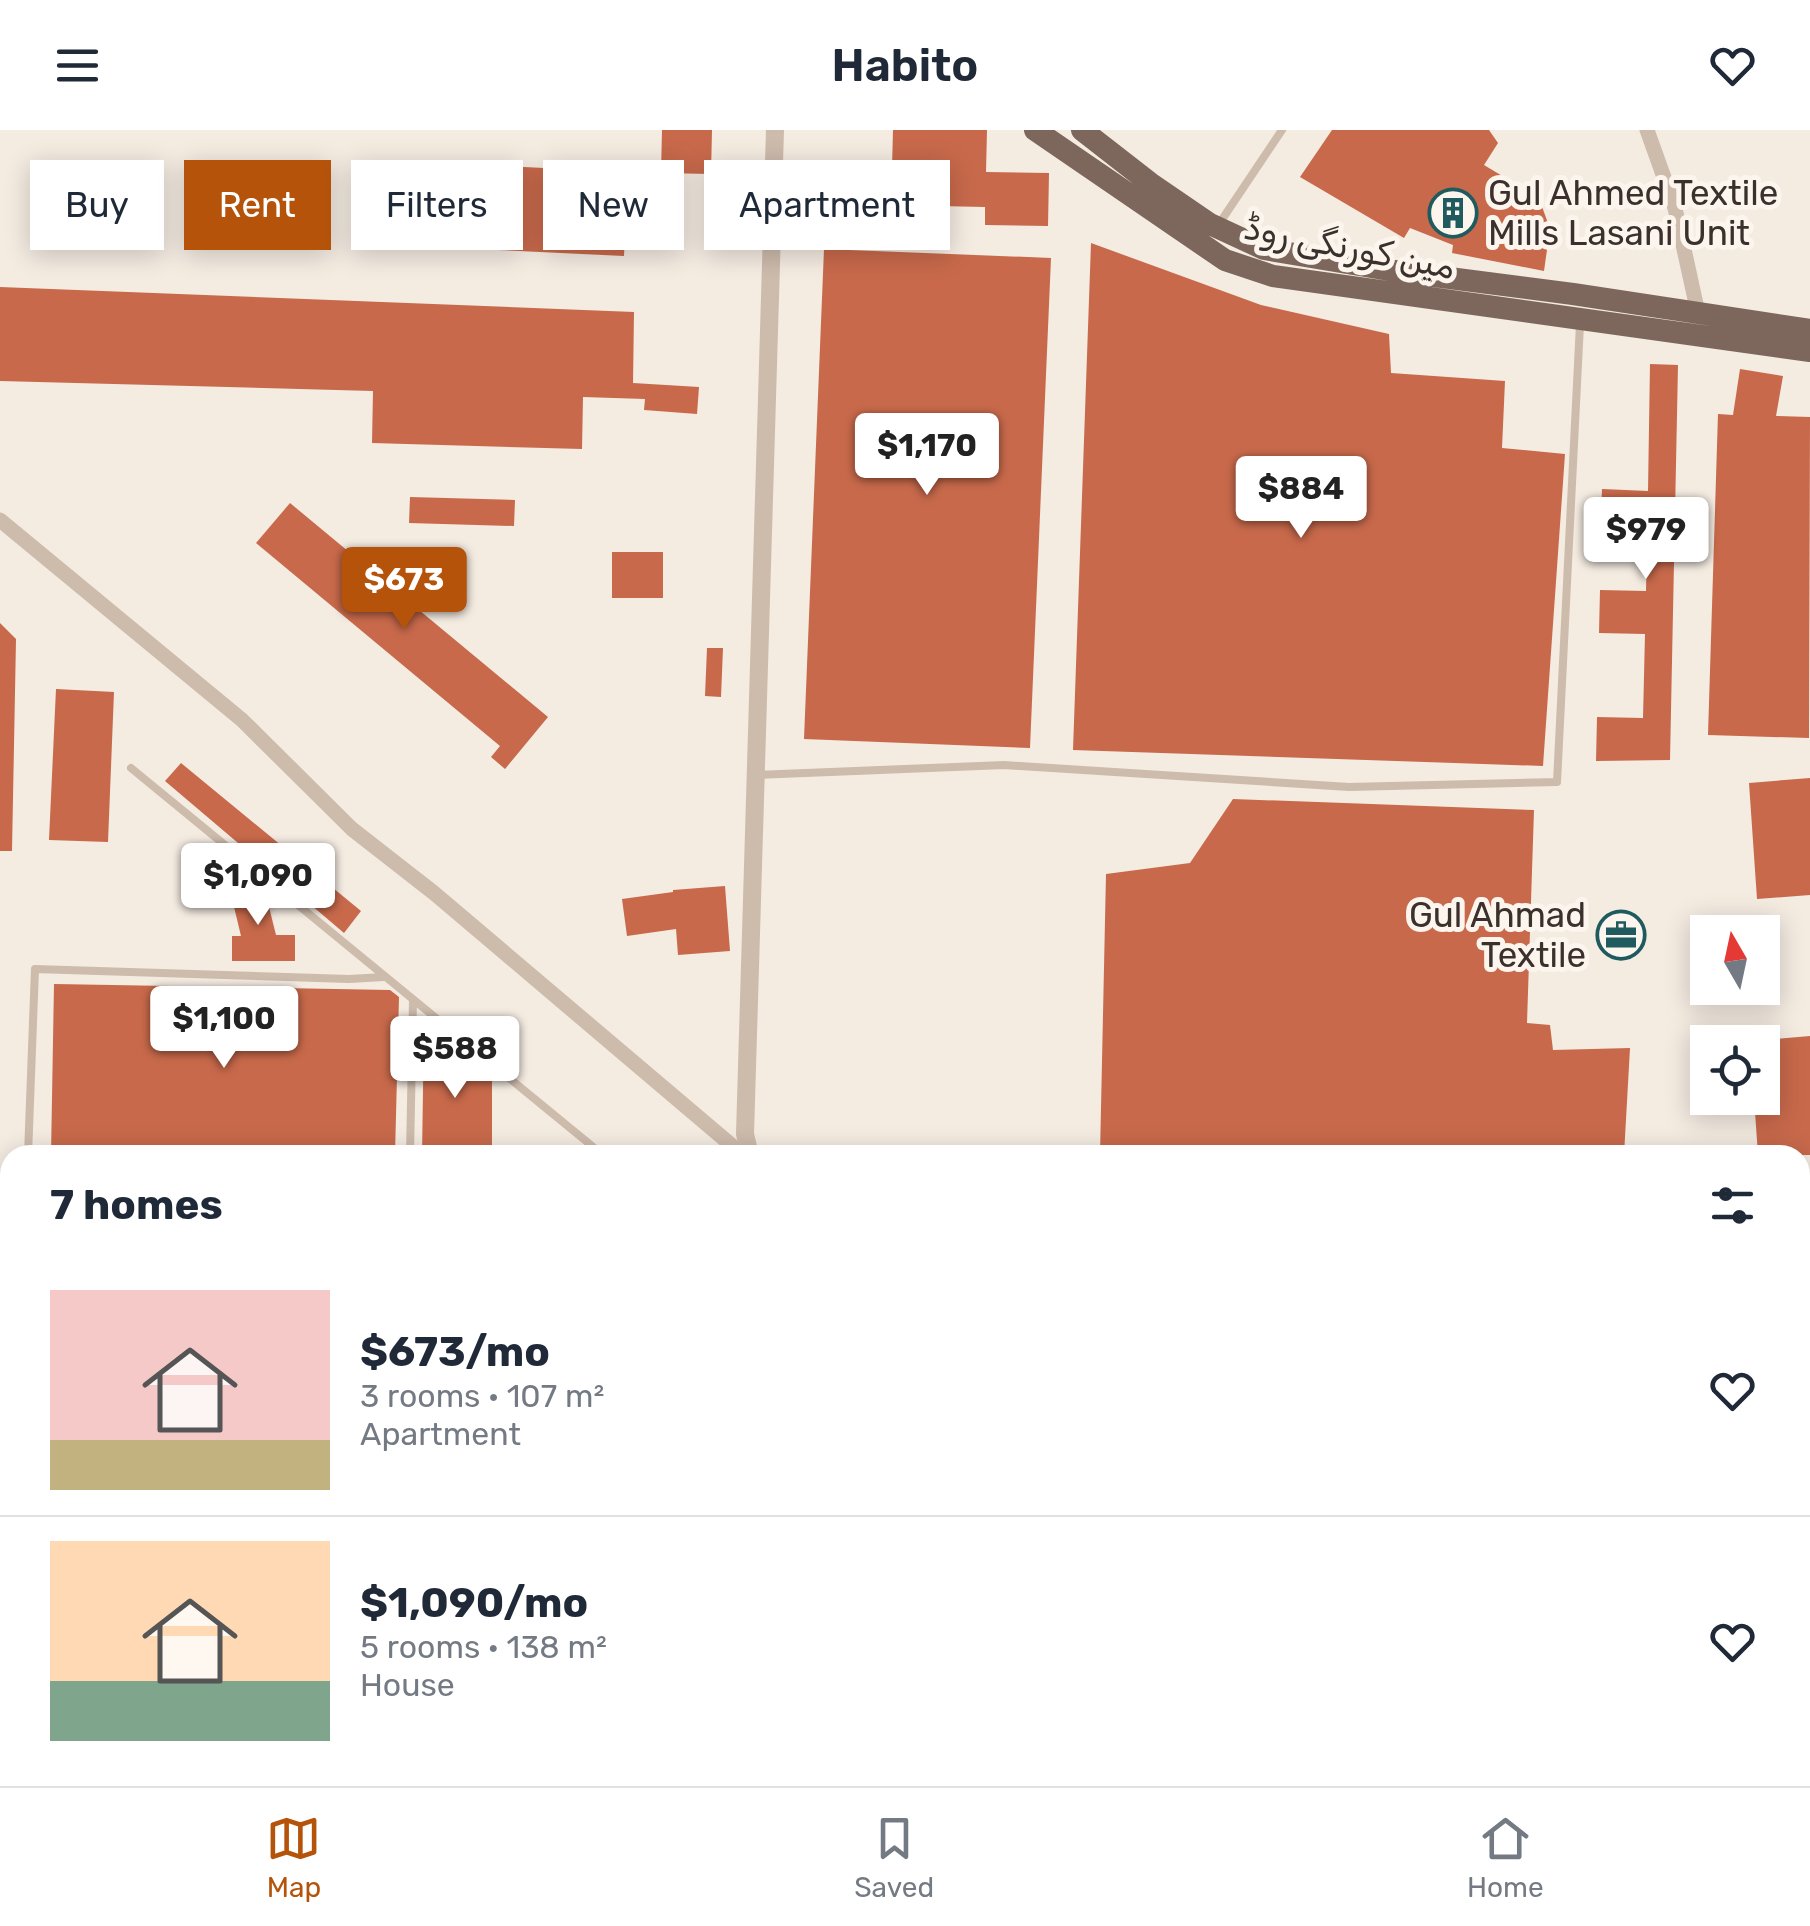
<!DOCTYPE html>
<meta charset="utf-8">
<style>
body{margin:0;font-family:Rubik,Vazirmatn,sans-serif;background:#f2f2f3;color:#1f2937;height:100vh;display:flex;flex-direction:column;font-size:38px;white-space:nowrap}
*{box-sizing:border-box;margin:0}
p{font-size:32px;color:#747a83}
.icon{flex:none;width:55px;height:55px;fill:none;stroke:currentColor;stroke-width:2;stroke-linecap:round;stroke-linejoin:round}
.map{position:relative;flex:1;overflow:hidden}
.side{position:absolute;left:0px;top:1015px;width:1810px;height:642px;display:flex;flex-direction:column;background:#fff;border-radius:30px 30px 0 0;box-shadow:0 5px 25px #0003}
.side>*{flex:none}
.banner{position:absolute;left:30px;top:30px;width:1000px;height:90px;display:flex;gap:20px}
.needle{width:65px;rotate:351deg}
.controls{position:absolute;left:1690px;top:785px;display:grid;gap:20px}
.controls a{display:grid;place-items:center;width:90px;height:90px;border-radius:0px;background:#fff;box-shadow:0 5px 25px #0003;font-size:50px}
.price{position:absolute;translate:-50% -85px;padding:0 22px;border-radius:10px;background:#fff;color:#222;font-size:32px;line-height:65px;filter:drop-shadow(0 2px 5px #0008)}
.price::after{content:'';position:absolute;left:50%;top:60px;width:30px;height:22px;margin-left:-15px;background:inherit;clip-path:polygon(0 0,100% 0,50% 100%)}
.price.active{background:#b45309;color:#fff}
ul{padding:0;list-style:none}
li{display:flex;align-items:center;gap:30px;height:250px;padding:0 50px}
li+li{border-top:2px solid #e0e1e3}
li span{display:grid;place-items:center;flex:none;width:280px;height:200px;border-radius:0px;color:#555}
li>.icon{margin-inline-start:auto}
span .icon{width:120px;height:120px;fill:#fffc;stroke-width:1}
li b{font-size:42px}
h2{display:flex;justify-content:space-between;align-items:center;height:120px;padding:0 50px;font-size:42px}
.tag{padding:0 35px;border-radius:0px;background:#fff;box-shadow:0 5px 25px #0003;font-size:35px;line-height:90px}
.tag.active{background:#b45309;color:#fff}
header{display:flex;justify-content:space-between;align-items:center;height:130px;padding:0 50px;background:#fff;font-size:45px;font-weight:600}
.tab-bar{display:flex;justify-content:space-around;align-items:center;height:140px;border-top:2px solid #e0e1e3;background:#fff;font-size:28px;color:#747a83}
.tab-bar a{display:grid;justify-items:center;gap:5px}
.tab-bar .active{color:#b45309}
.map>svg:first-child{display:block}
</style>
<header><svg class="icon" aria-label="menu" viewBox="0 0 24 24"><path d="M4 6h16M4 12h16M4 18h16"/></svg>Habito<svg class="icon" aria-label="heart" viewBox="0 0 24 24"><path d="M12 20l-8-8c-3-5 5-10 8-4 3-6 11-1 8 4z"/></svg></header>
<div class="map">
<svg width="1810" height="1656" viewBox="0 0 1810 1656">
<rect width="100%" height="100%" fill="#f4ebe1"/>
<!-- building -->
<path fill="#c8694b" d="M662,0H712L711,44L661,43Z
M893,0H987L986,42L1049,43L1048,96L985,95V77L891,75Z
M1332,0H1489L1498,13L1484,35L1539,68L1550,99L1544,141L1452,123L1453,115L1410,98L1404,108L1300,47Z
M480,35L628,42L624,126L476,119Z
M1091,113L1261,175L1389,204L1391,243L1505,251L1502,318L1565,324L1543,636L1073,620Z
M824,119L1051,128L1030,618L804,609Z
M0,157L634,182L633,253L699,257L697,284L644,280L645,269L583,267L582,319L372,313L373,261L0,251Z
M1650,234L1678,235L1670,630L1596,631L1597,587L1643,588L1645,504L1599,503L1600,460L1646,461L1647,412L1600,411L1602,359L1648,361Z
M1740,239L1783,246L1776,286L1810,287L1809,608L1708,605L1718,284L1733,285Z
M410,367L515,370L514,396L409,393Z
M290,373L548,587L505,639L491,627L500,616L256,413Z
M612,422H663V468H612Z
M0,493L16,509L12,721H0Z
M707,518H723L721,567L705,566Z
M56,559L114,562L108,712L49,710Z
M181,633L361,781L344,803L165,651Z
M1810,648V765L1757,769L1749,653Z
M1233,669L1534,680L1527,893L1550,895L1553,920L1630,918L1624,1025H1100L1106,744L1190,733Z
M256,750L264,757L276,805H295V831H232V806H241L229,756Z
M725,756L730,821L678,825L676,799L627,806L622,769L673,762V760Z
M54,854L390,860L399,867L395,1025H51Z
M424,895L492,944V1025H422Z
M1810,906V1025H1758L1754,968H1762V910Z"/>
<g fill="none" stroke-linecap="round" stroke-linejoin="round">
<!-- service -->
<path stroke="#cdbbac" stroke-width="8" d="M1219,94L1282,0
M131,638L603,1025
M756,645L1004,635L1349,657L1557,652L1580,194
M28,1025L35,839L349,849L384,847
M410,1025L413,870
M7,1656L10,1572
M395,1656V1648"/>
<!-- minor -->
<path stroke="#cdbbac" stroke-width="15" d="M1647,0L1675,78L1698,183
M0,390L242,590L352,699L434,763L743,1025
M1629,1648L1644,1656"/>
<!-- tertiary -->
<path stroke="#cdbbac" stroke-width="18" d="M750,1025L745,1004L775,0
M1168,1656L1170,1648"/>
<!-- primary -->
<path stroke="#7d675c" stroke-width="22" d="M1035,0L1225,130L1273,146L1810,221
M1082,0L1150,53L1210,94L1264,119L1395,141L1573,164L1810,200"/>
</g>
<!-- icons -->
<defs>
<g id="building-ring" transform="scale(2.5)"><circle r="9.5" fill="#fbf5ee" stroke="#1f5a5e" stroke-width="1.5"/><path d="M-4-6H4V6H1V3H-1V6H-4ZM-2.5-4.3h1.7v1.8h-1.7ZM.8-4.3h1.7v1.8H.8ZM-2.5-1h1.7V.8h-1.7ZM.8-1h1.7V.8H.8Z" fill="#1f5a5e"/></g>
<g id="office-ring" transform="scale(2.5)"><circle r="9.5" fill="#fbf5ee" stroke="#1f5a5e" stroke-width="1.5"/><path d="M-6-3h4V-5.5h4V-3h4V5H-6ZM-1-4.5V-3h2v-1.5ZM-6 0V1H6V0Z" fill="#1f5a5e"/></g>
</defs>
<g fill-rule="evenodd">
<use href="#building-ring" x="1453" y="83"/>
<use href="#office-ring" x="1621" y="805"/>
</g>
<g text-anchor="middle" dominant-baseline="central" stroke-width="10" stroke-linejoin="round" paint-order="stroke">
<!-- poi labels -->
<g font-size="35" fill="#3b302b" stroke="#fbf5ee" text-anchor="start">
<text x="1488" y="63">Gul Ahmed Textile<tspan x="1488" dy="40">Mills Lasani Unit</tspan></text>
<text x="1586" y="785" text-anchor="end">Gul Ahmad<tspan x="1586" dy="40">Textile</tspan></text>
</g>
<!-- street labels -->
<g font-size="35" fill="#3b302b" stroke="#fbf5ee">
<text transform="translate(1350 117) rotate(11)">مین کورنگی روڈ</text>
</g>
</g>
</svg>
<div class="controls">
<a><svg class="needle" viewBox="-14 -14 28 28"><path d="M0-13l5 13h-10z" fill="#e53935"/><path d="M0 13l5-13h-10z" fill="#747a83"/></svg></a>
<a><svg class="icon" aria-label="locate" viewBox="0 0 24 24"><circle cx="12" cy="12" r="6"/><path d="M12 2v4M12 18v4M2 12h4M18 12h4"/></svg></a>
</div>
<b class="price" style="left:927px;top:368px">$1,170</b>
<b class="price" style="left:1301px;top:411px">$884</b>
<b class="price" style="left:1646px;top:452px">$979</b>
<b class="price active" style="left:404px;top:502px">$673</b>
<b class="price" style="left:258px;top:798px">$1,090</b>
<b class="price" style="left:224px;top:941px">$1,100</b>
<b class="price" style="left:455px;top:971px">$588</b>
<div class="banner">
<a class="tag">Buy</a>
<a class="tag active">Rent</a>
<a class="tag">Filters</a>
<a class="tag">New</a>
<a class="tag">Apartment</a>
</div>
<section class="side">
<h2>7 homes<svg class="icon" aria-label="filters" viewBox="0 0 24 24"><path d="M4 7h16M4 17h16"/><circle cx="9" cy="7" r="2"/><circle cx="15" cy="17" r="2"/></svg></h2>
<ul>
<li><span style="background:linear-gradient(#f6c9c9 75%,#c2b280 0)"><svg class="icon" aria-label="home" viewBox="0 0 24 24"><path d="M3 11l9-7 9 7M6 9v11h12V9"/></svg></span><div><b>$673/mo</b><p>3 rooms · 107 m²</p><p>Apartment</p></div><svg class="icon" aria-label="heart" viewBox="0 0 24 24"><path d="M12 20l-8-8c-3-5 5-10 8-4 3-6 11-1 8 4z"/></svg></li>
<li><span style="background:linear-gradient(#ffd9b3 70%,#7fa58c 0)"><svg class="icon" aria-label="home" viewBox="0 0 24 24"><path d="M3 11l9-7 9 7M6 9v11h12V9"/></svg></span><div><b>$1,090/mo</b><p>5 rooms · 138 m²</p><p>House</p></div><svg class="icon" aria-label="heart" viewBox="0 0 24 24"><path d="M12 20l-8-8c-3-5 5-10 8-4 3-6 11-1 8 4z"/></svg></li>
</ul>
</section>
</div>
<nav class="tab-bar">
<a class="active"><svg class="icon" aria-label="map" viewBox="0 0 24 24"><path d="M3 6l6-2 6 2 6-2v14l-6 2-6-2-6 2zM9 4v14M15 6v14"/></svg>Map</a>
<a><svg class="icon" aria-label="saved" viewBox="0 0 24 24"><path d="M7 4h10v16l-5-4-5 4z"/></svg>Saved</a>
<a><svg class="icon" aria-label="home" viewBox="0 0 24 24"><path d="M3 11l9-7 9 7M6 9v11h12V9"/></svg>Home</a>
</nav>
